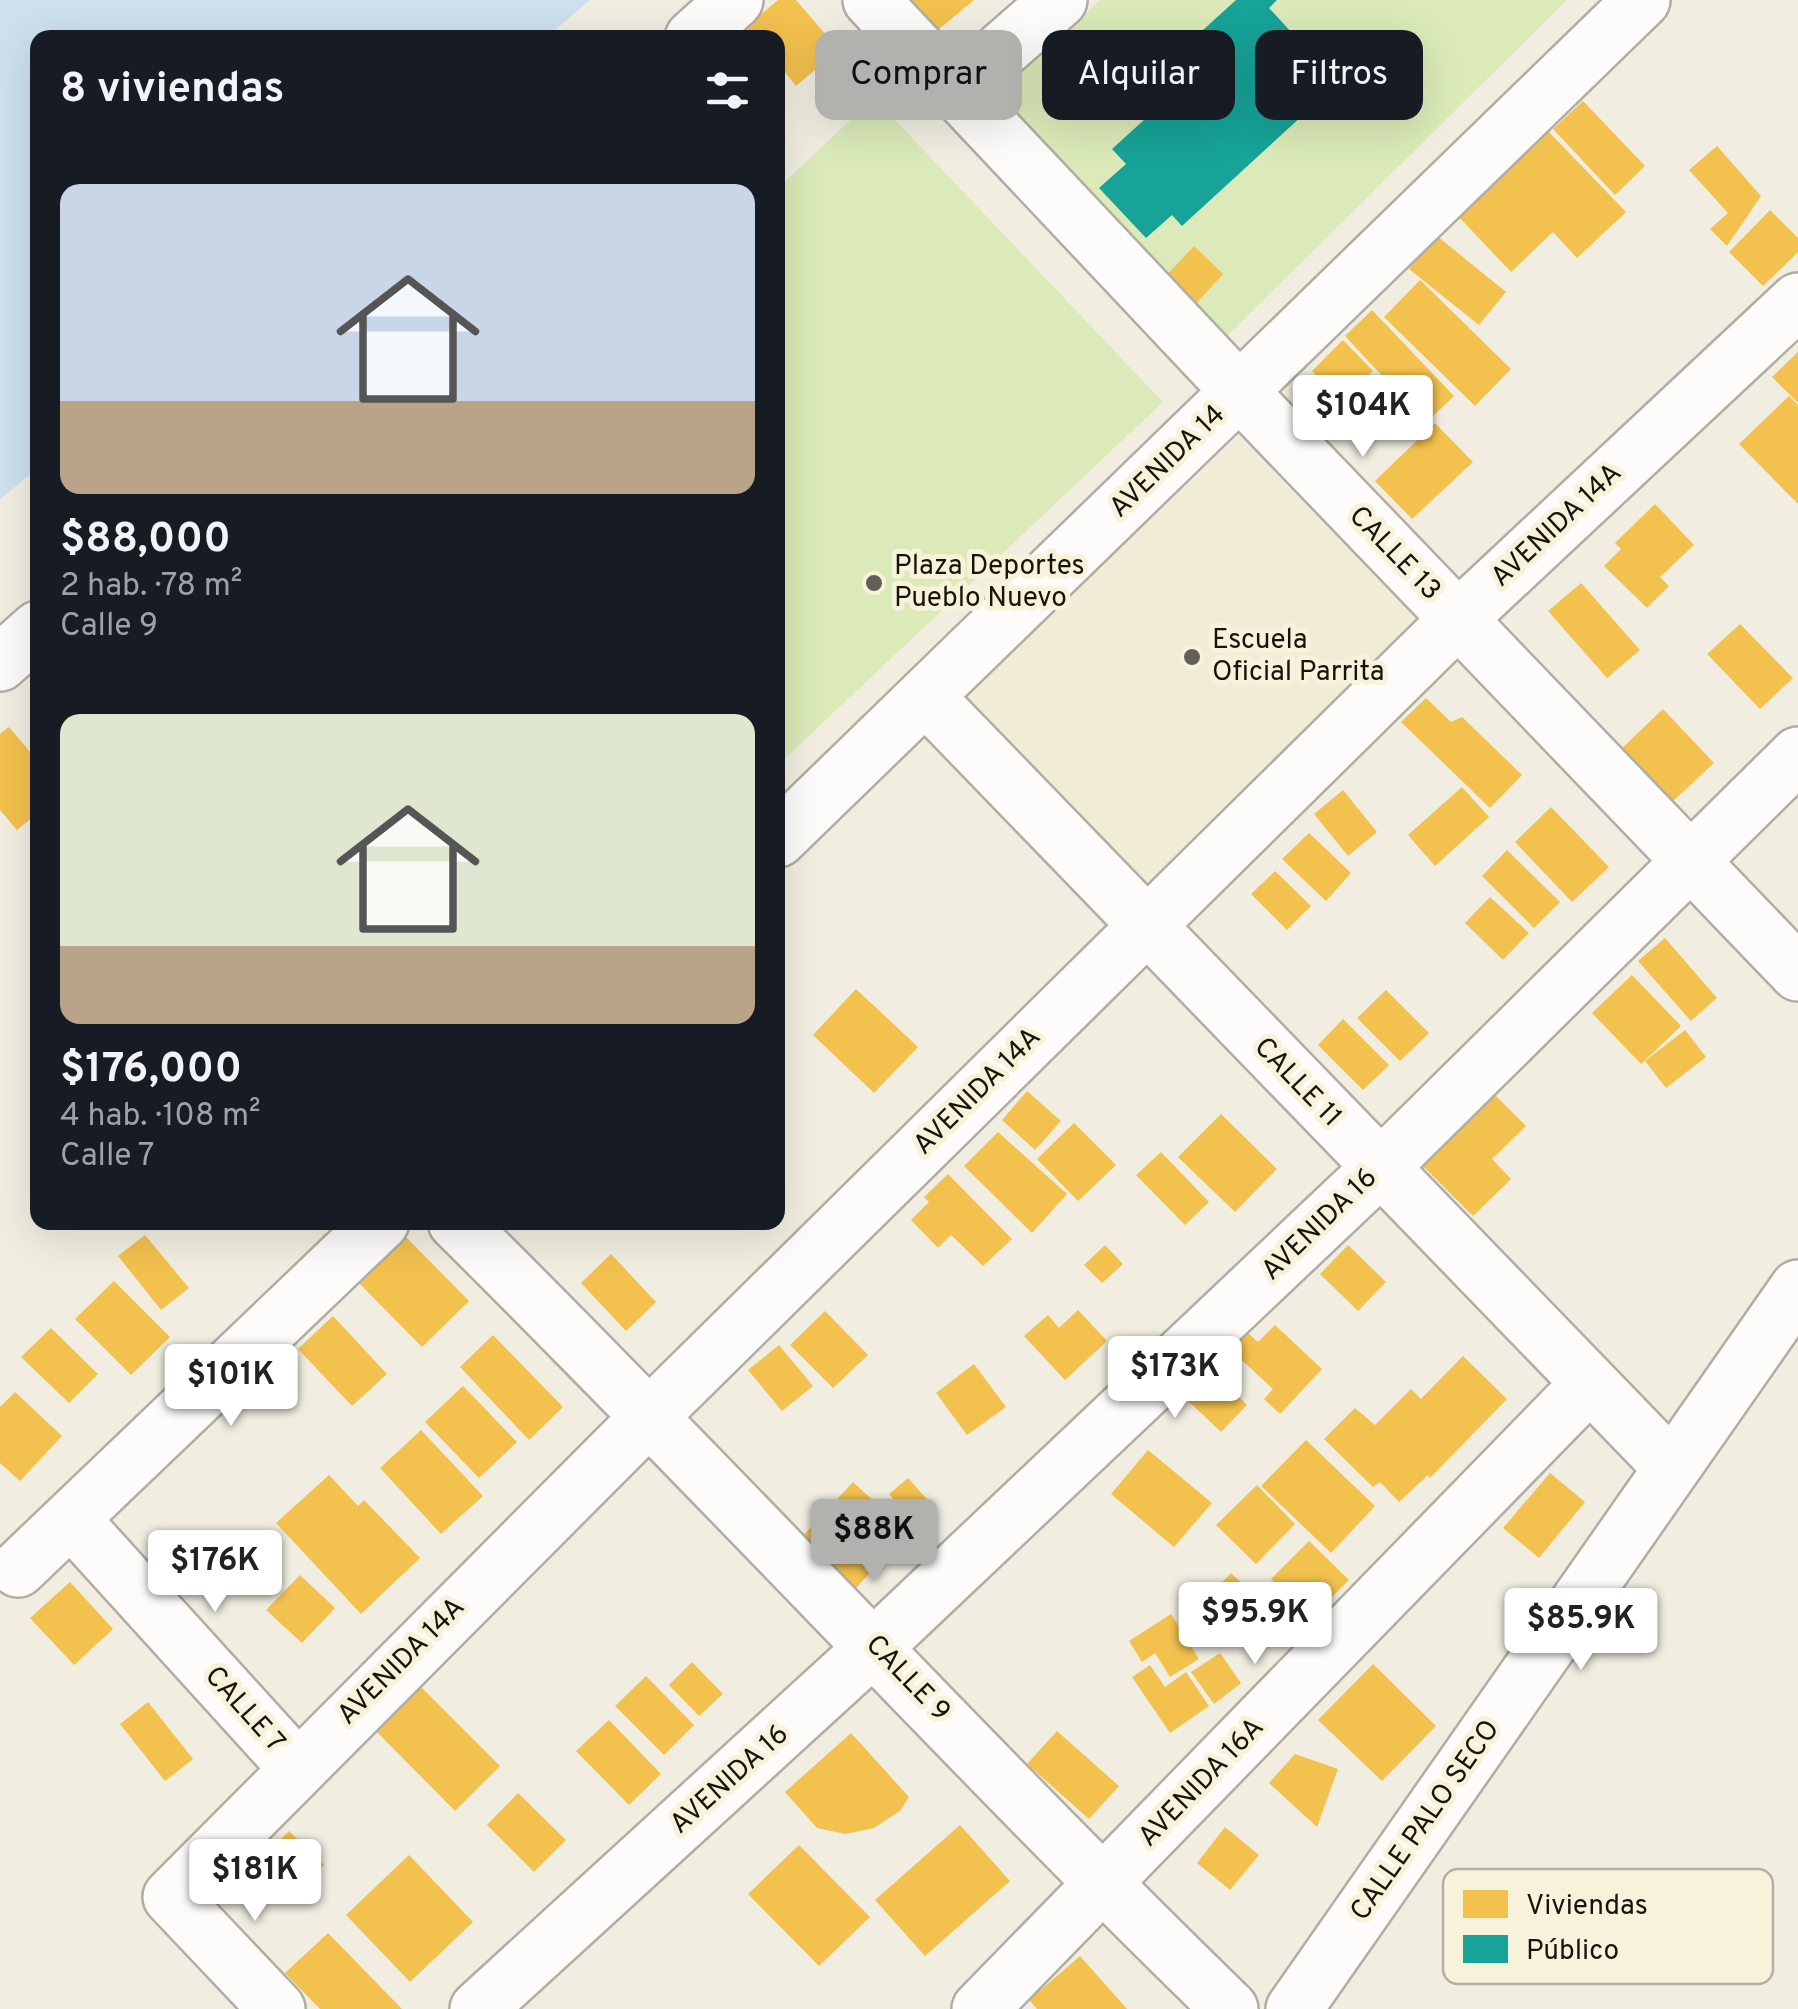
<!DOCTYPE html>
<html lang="es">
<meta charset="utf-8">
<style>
body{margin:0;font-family:Overpass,sans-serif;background:#20242c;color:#f1f3f6;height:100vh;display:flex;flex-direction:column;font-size:38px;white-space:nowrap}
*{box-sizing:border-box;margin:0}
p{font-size:32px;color:#9ea1a6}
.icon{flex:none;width:55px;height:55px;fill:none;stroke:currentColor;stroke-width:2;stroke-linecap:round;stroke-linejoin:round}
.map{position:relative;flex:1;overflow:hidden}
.drawer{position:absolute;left:30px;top:30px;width:755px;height:1200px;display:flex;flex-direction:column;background:#171b24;border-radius:20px;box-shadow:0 10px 40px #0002}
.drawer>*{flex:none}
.banner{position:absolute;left:815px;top:30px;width:832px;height:90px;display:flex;gap:20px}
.price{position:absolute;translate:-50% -85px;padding:0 22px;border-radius:10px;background:#fff;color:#222;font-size:32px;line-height:65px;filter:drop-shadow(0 2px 5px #0008)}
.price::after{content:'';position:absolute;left:50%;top:60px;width:30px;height:22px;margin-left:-15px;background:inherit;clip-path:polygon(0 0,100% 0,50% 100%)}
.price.selected{background:#b1b1ae;color:#111}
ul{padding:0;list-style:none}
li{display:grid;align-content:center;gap:20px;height:530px;padding:0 30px}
li span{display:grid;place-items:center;height:310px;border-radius:20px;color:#555}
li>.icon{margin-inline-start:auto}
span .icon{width:180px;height:180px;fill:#fffc;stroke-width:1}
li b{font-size:42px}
h2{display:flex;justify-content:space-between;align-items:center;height:120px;padding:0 30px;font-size:42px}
.chip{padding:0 35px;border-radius:20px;background:#171b24;box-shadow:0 10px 40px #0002;font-size:35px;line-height:90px}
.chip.selected{background:#b1b1ae;color:#111}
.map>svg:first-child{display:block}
</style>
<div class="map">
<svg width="1798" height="2009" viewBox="0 0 1798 2009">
<rect width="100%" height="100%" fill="#f1eee1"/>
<!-- built -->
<path fill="#f1ecd5" d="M1239,439L1420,620L1148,892L961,693Z"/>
<!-- green -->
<path fill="#dbeab8" d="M1100,0H1567L1220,343L989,101Z
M874,98L1163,402L778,765V188Z"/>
<!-- water -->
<path fill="#cde0ee" d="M0,0H590L547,37L38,38L37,469L0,499Z"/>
<!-- homes -->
<path fill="#f2c14e" d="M778,0H796L839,50L796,86L778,64V38H755L746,27Z
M912,0H974L938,30Z
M1583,101L1645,166L1615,195L1553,129Z
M1548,131L1626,212L1577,258L1553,232L1511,272L1458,216Z
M1717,146L1761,196L1727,246L1710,229L1728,213L1689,170Z
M1770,210L1798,238V252L1763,286L1729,252Z
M1437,236L1506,292L1479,325L1409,269Z
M1194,246L1223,274L1195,305L1165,277Z
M1420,280L1511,369L1475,406L1384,317Z
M1372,310L1454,396L1426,423L1345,336Z
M1343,340L1373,371L1343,402L1312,371Z
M1798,352V403L1772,377Z
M1789,396L1798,405V504L1739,444Z
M1435,423L1473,462L1412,519L1375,481Z
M1655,504L1694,545L1660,577L1669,586L1647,608L1604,566L1621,549L1615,543Z
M1581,583L1640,650L1607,678L1548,611Z
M1740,624L1793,678L1760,709L1707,654Z
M1426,698L1451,722L1462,717L1522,775L1490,808L1401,722Z
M1663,709L1714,763L1670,804L1619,751Z
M9,727L38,761V813L17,830L0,810V734Z
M1462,787L1489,817L1435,866L1408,835Z
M1343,790L1377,832L1348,856L1314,814Z
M1551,807L1609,867L1572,902L1515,842Z
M1309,833L1351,873L1326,901L1282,859Z
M1507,850L1560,902L1534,928L1482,876Z
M1275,871L1311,906L1287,930L1251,894Z
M1490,897L1529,933L1503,960L1465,923Z
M1665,938L1717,998L1691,1021L1638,961Z
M1632,975L1681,1026L1641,1064L1592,1013Z
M856,989L918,1047L874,1093L813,1035Z
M1386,990L1429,1033L1400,1061L1357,1018Z
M1343,1019L1389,1065L1363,1090L1318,1045Z
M1685,1030L1706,1057L1666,1088L1645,1061Z
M1027,1091L1061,1121L1035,1150L1002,1120Z
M1492,1092L1526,1126L1492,1159L1511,1179L1473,1216L1419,1162Z
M1221,1114L1277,1169L1235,1212L1178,1157Z
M1074,1123L1116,1165L1078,1201L1037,1159Z
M998,1132L1067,1194L1032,1233L964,1166Z
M1161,1152L1209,1202L1185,1225L1136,1175Z
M948,1174L1012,1239L983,1266L951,1235L938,1248L911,1220L929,1202L924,1197Z
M145,1235L189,1288L161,1310L118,1256Z
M406,1237L469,1301L422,1347L359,1283Z
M1105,1245L1123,1264L1102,1283L1084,1265Z
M1348,1245L1386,1282L1358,1311L1320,1274Z
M611,1254L656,1302L626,1331L581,1283Z
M114,1281L170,1337L131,1375L75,1319Z
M1078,1310L1107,1341L1065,1380L1024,1336L1048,1315L1059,1328Z
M825,1311L868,1355L833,1388L790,1345Z
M333,1316L387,1374L352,1406L298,1349Z
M1238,1324L1258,1342L1275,1325L1322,1369L1280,1414L1264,1399L1273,1389L1221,1341Z
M51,1328L98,1374L69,1403L21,1357Z
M493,1335L563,1407L529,1440L460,1367Z
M779,1345L813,1386L782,1411L748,1370Z
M1463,1356L1507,1399L1430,1478L1428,1475L1399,1502L1380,1482L1373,1487L1324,1439L1355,1408L1375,1425L1411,1389L1421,1399Z
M974,1364L1006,1407L967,1435L936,1393Z
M1212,1370L1247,1405L1221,1432L1185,1398Z
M463,1386L517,1442L479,1478L425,1422Z
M15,1392L62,1436L20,1481L0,1463V1407Z
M421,1430L483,1496L441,1534L380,1468Z
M1306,1440L1375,1506L1331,1553L1261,1486Z
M1148,1450L1212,1503L1174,1547L1111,1494Z
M1550,1473L1585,1502L1539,1558L1503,1528Z
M329,1475L358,1506L364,1500L420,1558L361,1614L276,1523Z
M908,1478L932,1505L913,1521L889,1494Z
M853,1482L907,1532L855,1589L801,1538Z
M1257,1485L1295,1524L1256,1564L1216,1525Z
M1309,1541L1349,1580L1311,1618L1271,1579Z
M1231,1573L1275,1616L1246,1645L1203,1602Z
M300,1575L335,1608L302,1643L266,1610Z
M70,1582L113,1629L74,1665L30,1618Z
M1171,1614L1199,1659L1170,1677L1155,1653L1142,1662L1129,1641Z
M1220,1653L1241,1683L1214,1704L1191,1672Z
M692,1662L723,1694L699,1716L669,1685Z
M1373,1664L1436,1726L1382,1781L1318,1720Z
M1150,1665L1165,1687L1186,1672L1209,1706L1170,1733L1132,1677Z
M646,1676L694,1725L664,1755L615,1706Z
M413,1679L500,1766L455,1811L368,1723Z
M148,1702L193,1759L165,1781L120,1724Z
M609,1720L661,1774L629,1805L576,1751Z
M1057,1731L1119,1786L1089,1819L1027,1764Z
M851,1733L909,1797L900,1811L874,1828L845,1834L817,1828L785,1792Z
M1295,1754L1338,1769L1317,1827L1269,1783Z
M518,1793L566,1840L534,1872L487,1825Z
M960,1825L1010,1881L925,1956L875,1900Z
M1225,1827L1259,1855L1230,1890L1197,1863Z
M289,1831L324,1865L291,1898L257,1902L237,1884Z
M799,1845L870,1917L819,1966L748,1894Z
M409,1855L473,1922L410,1982L346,1915Z
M328,1933L402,2009H320L285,1973Z
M1080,1956L1127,2009H1037L1029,2000Z"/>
<!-- public -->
<path fill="#17a398" d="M1236,0H1277L1269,8L1338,83L1182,226L1172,215L1146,238L1099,188L1126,164L1112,149L1199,70L1181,50Z"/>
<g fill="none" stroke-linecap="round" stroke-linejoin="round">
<!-- minor casing -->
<g stroke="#b0ada3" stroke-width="60">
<path id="minor" d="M871,0L1240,392L1798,973
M693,38L735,0
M955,91L1059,0
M0,663L38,629
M925,696L1672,1468
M778,839L1642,0
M456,1222C718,1481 966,1752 1230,2009
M71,1519L297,1768
M18,1569L381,1222
M277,2009L171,1897L651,1415L1457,620L1798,301
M478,2009L875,1646L1379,1169L1798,755
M980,2009L1589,1384
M1294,2009L1798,1288"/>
</g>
<!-- minor -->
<use href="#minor" stroke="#fdfcfa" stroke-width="55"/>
</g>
<!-- markers -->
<g fill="#636057" stroke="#f7f3db" stroke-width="4">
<circle cx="874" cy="583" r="10"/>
<circle cx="1192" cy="657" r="10"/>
</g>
<g text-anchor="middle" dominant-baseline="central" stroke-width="10" stroke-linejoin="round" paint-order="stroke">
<!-- street labels -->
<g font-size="28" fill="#16140c" stroke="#f7f3db">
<text transform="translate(1168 462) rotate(-44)">AVENIDA 14</text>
<text transform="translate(1557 526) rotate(-43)">AVENIDA 14A</text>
<text transform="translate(1394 554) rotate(46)">CALLE 13</text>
<text transform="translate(1297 1083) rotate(46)">CALLE 11</text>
<text transform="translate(978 1092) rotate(-45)">AVENIDA 14A</text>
<text transform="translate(1320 1225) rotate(-44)">AVENIDA 16</text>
<text transform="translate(402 1662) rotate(-45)">AVENIDA 14A</text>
<text transform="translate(907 1679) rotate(46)">CALLE 9</text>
<text transform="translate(244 1710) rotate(48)">CALLE 7</text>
<text transform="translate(730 1780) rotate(-42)">AVENIDA 16</text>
<text transform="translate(1202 1783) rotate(-46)">AVENIDA 16A</text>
<text transform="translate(1426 1821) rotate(-55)">CALLE PALO SECO</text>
</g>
<!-- poi labels -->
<g font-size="28" fill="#16140c" stroke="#f7f3db" text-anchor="start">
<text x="894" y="567">Plaza Deportes<tspan x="894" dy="32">Pueblo Nuevo</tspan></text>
<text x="1212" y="641">Escuela<tspan x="1212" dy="32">Oficial Parrita</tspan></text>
</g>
</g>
<!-- legend -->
<rect x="1443" y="1869" width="330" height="115" rx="15" fill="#f7f3db" stroke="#b4b09d" stroke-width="2.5"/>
<rect x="1463" y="1890" width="45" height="28" fill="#f2c14e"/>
<rect x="1463" y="1935" width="45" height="28" fill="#17a398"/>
<g font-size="28" fill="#16140c">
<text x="1526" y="1914">Viviendas</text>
<text x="1526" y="1959">Público</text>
</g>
</svg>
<b class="price" style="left:1363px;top:460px">$104K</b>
<b class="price" style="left:1175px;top:1421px">$173K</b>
<b class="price" style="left:231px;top:1429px">$101K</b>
<b class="price selected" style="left:874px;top:1584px">$88K</b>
<b class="price" style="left:215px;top:1615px">$176K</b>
<b class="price" style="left:1255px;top:1667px">$95.9K</b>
<b class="price" style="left:1581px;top:1673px">$85.9K</b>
<b class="price" style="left:255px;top:1924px">$181K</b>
<div class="banner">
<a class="chip selected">Comprar</a>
<a class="chip">Alquilar</a>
<a class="chip">Filtros</a>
</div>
<section class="drawer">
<h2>8 viviendas<svg class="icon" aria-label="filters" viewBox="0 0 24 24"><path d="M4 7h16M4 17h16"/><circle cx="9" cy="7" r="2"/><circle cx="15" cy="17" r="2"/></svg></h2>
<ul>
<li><span style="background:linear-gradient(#c9d6e8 70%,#b9a48a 0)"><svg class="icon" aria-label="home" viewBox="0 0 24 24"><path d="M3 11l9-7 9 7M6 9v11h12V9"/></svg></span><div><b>$88,000</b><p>2 hab. · 78 m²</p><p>Calle 9</p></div></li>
<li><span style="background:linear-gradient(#dfe7d0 75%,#b9a48a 0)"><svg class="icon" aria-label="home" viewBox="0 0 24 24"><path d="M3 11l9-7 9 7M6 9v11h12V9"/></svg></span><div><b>$176,000</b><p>4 hab. · 108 m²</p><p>Calle 7</p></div></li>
</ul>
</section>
</div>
